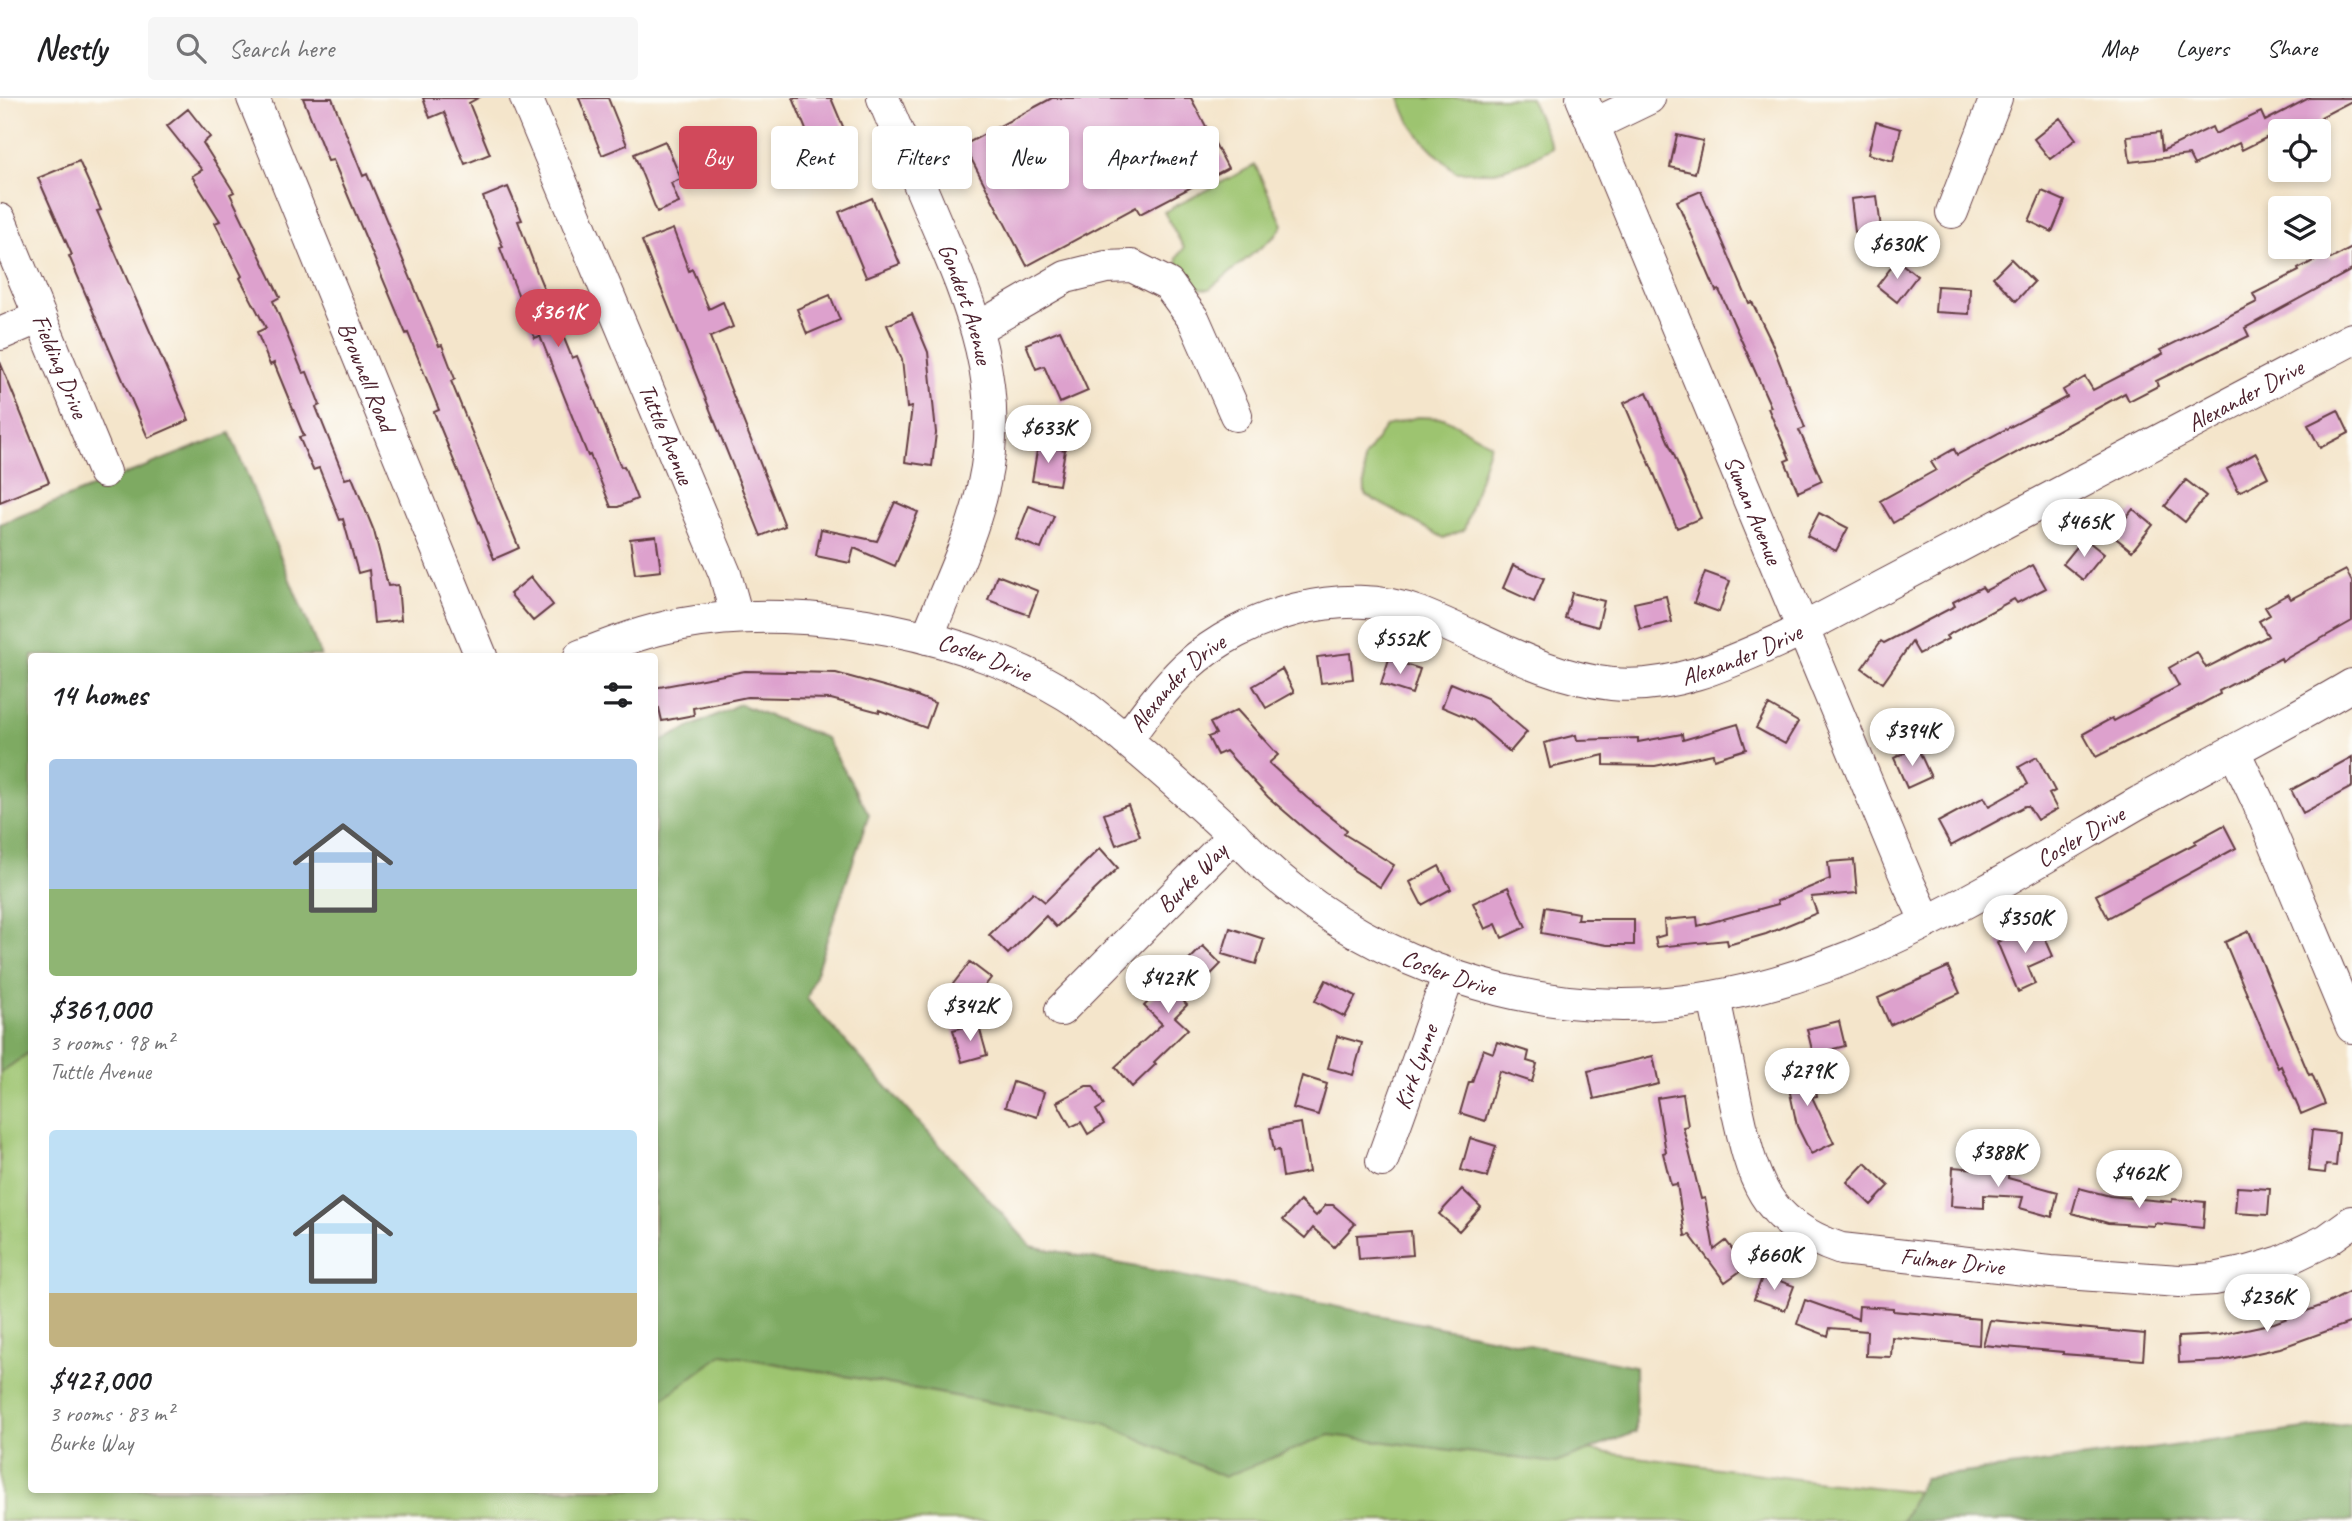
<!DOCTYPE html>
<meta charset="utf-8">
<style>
body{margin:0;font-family:Caveat,sans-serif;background:#f6f6f6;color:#202124;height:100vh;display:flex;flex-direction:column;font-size:26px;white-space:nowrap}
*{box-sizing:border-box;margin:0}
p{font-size:23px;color:#757577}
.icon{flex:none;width:38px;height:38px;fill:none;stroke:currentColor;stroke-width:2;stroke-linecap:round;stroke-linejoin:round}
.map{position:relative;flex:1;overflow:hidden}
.details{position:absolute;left:28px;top:555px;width:630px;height:840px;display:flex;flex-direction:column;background:#fff;border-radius:7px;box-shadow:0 4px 10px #0003}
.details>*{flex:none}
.hud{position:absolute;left:679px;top:28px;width:665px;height:63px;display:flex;gap:14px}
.tools{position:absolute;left:2268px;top:21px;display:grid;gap:14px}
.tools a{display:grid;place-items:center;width:63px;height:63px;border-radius:7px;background:#fff;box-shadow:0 4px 10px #0003;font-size:35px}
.price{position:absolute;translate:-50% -60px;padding:0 16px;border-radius:24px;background:#fff;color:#222;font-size:23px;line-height:46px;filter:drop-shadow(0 2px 4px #0008)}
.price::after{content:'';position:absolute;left:50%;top:42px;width:21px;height:16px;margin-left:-10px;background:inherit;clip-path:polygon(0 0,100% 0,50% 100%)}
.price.current{background:#d1495b;color:#fff}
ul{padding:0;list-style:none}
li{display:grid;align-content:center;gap:14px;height:371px;padding:0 21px}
li span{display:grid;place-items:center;height:217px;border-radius:7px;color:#555}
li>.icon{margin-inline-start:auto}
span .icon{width:126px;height:126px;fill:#fffc;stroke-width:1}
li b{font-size:30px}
h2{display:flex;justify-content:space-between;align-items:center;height:84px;padding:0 21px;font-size:30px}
.chip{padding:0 24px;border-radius:7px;background:#fff;box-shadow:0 4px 10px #0003;font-size:24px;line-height:63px}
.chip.current{background:#d1495b;color:#fff}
header{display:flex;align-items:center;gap:42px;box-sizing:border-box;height:98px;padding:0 35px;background:#fff;border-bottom:2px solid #e0e0e0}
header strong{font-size:33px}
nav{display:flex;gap:38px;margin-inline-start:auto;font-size:24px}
.search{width:490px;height:63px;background:#f6f6f6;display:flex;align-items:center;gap:18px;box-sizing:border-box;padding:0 24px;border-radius:7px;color:#757577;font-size:26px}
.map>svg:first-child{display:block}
</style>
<header>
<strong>Nestly</strong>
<div class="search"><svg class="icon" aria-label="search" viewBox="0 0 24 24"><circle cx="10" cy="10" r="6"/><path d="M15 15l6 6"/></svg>Search here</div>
<nav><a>Map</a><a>Layers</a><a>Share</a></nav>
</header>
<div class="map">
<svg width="2352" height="1423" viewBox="0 0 2352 1423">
<rect width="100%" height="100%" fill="#fdfcf7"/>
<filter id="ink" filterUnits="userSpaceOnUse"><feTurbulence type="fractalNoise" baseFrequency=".0143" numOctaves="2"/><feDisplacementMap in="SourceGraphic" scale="14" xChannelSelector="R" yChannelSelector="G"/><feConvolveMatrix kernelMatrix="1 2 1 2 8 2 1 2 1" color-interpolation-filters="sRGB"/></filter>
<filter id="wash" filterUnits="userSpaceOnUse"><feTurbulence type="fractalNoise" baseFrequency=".00686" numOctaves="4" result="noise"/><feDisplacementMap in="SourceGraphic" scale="28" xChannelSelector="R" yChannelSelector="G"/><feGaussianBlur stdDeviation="1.57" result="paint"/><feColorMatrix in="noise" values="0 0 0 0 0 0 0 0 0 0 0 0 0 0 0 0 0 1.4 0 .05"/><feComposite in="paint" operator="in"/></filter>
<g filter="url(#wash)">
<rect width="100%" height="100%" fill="#f4e5cb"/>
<!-- green -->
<path fill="#9dc46f" stroke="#74724d" stroke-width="2" d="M1400,0H1530L1552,49L1527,63L1495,74H1456C1433,53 1407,31 1400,0Z
M1255,67L1283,127L1275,138L1209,191C1186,191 1179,181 1177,159L1184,150L1164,114Z
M1417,319L1444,320L1490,346L1464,432L1444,440L1365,397L1364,360L1386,328Z
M31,918L32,1391H654L655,1081L1136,1290L1804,1382L2205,1423H0V941Z"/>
<!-- forest -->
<path fill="#7eaa62" stroke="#646446" stroke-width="2" d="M230,335L321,558H32L31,953L0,975V426Z
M739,606L826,640L869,716L807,901L1031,1148L1635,1268L1636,1334L1556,1365L1330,1337L1224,1379L1104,1325L723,1256L661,1302L654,1295L655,646Z
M2352,1325V1423H1902L1924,1380Z"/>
<g id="blocks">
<!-- building -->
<path fill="#dda1cd" d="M303,0H332L363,78L367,76L439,248L442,247L455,281L451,283L519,450L510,454L494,461L434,314L439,312L408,235L406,236L333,62L328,63Z
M423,0H478L469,5L490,56L465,66L444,14L430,20Z
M579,0H608L627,47L602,57Z
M793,0H831L852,50L819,64Z
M1052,0H1191L1228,70L1140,116L1136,109L1027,168L964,47Z
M2309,0H2352V3L2321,19L2323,22L2302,33H2270L2272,37L2242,52L2239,45L2194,67L2189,57L2130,64L2127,38L2160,34L2162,53L2212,29L2215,36L2261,14L2265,23Z
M188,11L210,39L203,45L234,94L230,96L280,199L273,203L303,275L307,274L320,307L316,309L345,381L352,379L374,433L388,488L398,487L401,522L374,525L369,472L358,475L343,421L340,422L319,370L313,372L299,339L304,338L274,265L270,267L257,234L266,230L240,180L242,178L215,125L220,123L192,78L202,72L167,28Z
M2060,20L2076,41L2050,61L2034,41Z
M1876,24L1901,31L1893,63L1868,56Z
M1677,37L1703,43L1695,75L1670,69Z
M665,43L681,81L671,85L679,105L657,114L634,56Z
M79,63L101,112L97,113L189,322L148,340L69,158L72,157L38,80Z
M508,89L522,122L518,123L537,174L572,260L577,258L621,369L624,368L637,401L618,409H611L590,357L588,358L540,238L535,240L500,150L503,149L483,99Z
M1701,93L1749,205L1752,204L1771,243L1805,330L1799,332L1822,383L1798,394L1785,363L1790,361L1768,310L1771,309L1719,192L1716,193L1677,103Z
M2042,93L2065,103L2052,134L2029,123Z
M1877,98L1881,131L1855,134L1851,101Z
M872,100L900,166L866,179L839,114Z
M673,131L689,173L692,171L709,211L723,204L733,229L710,239L785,428L761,438L642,143Z
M2352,150V172L2245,230L2249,238L2156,283L2158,288L2129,303L2125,295L1970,380L1893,425L1880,403L1936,372L1931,364L1954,351L1957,357L2067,299L2063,292L2085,279L2093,292L2163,256L2160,252L2257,204L2253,196L2299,173L2298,171L2328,155L2331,161Z
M2011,161L2034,184L2016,203L1993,179Z
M1897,162L1917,178L1897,204L1877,188Z
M1937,188L1970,190L1969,216L1935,214Z
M830,197L840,222L807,236L797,211Z
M912,216L928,254L936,335L932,368L905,364L912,309L907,310L902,261L887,227Z
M1060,232L1088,293L1060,305L1044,268L1036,271L1026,246Z
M0,264L49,384L0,404Z
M1647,294L1701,420L1677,430L1624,305Z
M2338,312L2349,335L2320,350L2308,327Z
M1038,347L1065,352L1059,387L1032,383Z
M2256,355L2268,379L2239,394L2227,371Z
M2186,382L2206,398L2185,424L2165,408Z
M895,404L918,414L895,468L854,450L850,465L816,458L821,431L877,443Z
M1029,408L1054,418L1041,451L1016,441Z
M2133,411L2153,427L2132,453L2112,437Z
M1819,415L1848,430L1836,453L1807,438Z
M656,438L661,473L635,476L630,441Z
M2084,440L2104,456L2083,482L2063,466Z
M1513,467L1544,480L1534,504L1503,490Z
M2033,467L2046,490L2017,505L2014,501L1946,538L1948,541L1919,556L1912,544L1883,585L1862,570L1881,543L1884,545L1955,508L1953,504L1982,489L1985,493Z
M2346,472L2352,484V523L2282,563L2281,560L2219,593L2220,596L2192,611L2096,659L2083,636L2112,620L2114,623L2179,588L2169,570L2197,554L2206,570L2268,538L2259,523L2270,517L2265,509L2288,496L2291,501Z
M1705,474L1730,483L1719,514L1694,505Z
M997,477L1038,493L1029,517L988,502Z
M531,479L553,507L533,523L510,496Z
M1572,495L1604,503L1598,529L1565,520Z
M1666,498L1672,524L1640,531L1634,505Z
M1350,555L1353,581L1321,585L1317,559Z
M1389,561L1420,571L1412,596L1381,586Z
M1282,571L1294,594L1266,610L1253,588Z
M745,573L836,575L909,595L935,605L926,630L879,612V614L831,601L747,599L693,610L694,617L662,623L659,610L654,611V590Z
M1451,585L1487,600L1527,634L1510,654L1473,622L1442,609Z
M1769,607L1798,624L1785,646L1756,630Z
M1237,612L1278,657L1269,665L1306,699L1347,732L1344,736L1394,767L1380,789L1352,771L1353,770L1305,731L1268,699L1226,653L1217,657L1208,639L1216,636L1210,625Z
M1738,626L1746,651L1714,661L1713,656L1655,668L1604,667V657L1550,670L1544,645L1576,637L1577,642L1638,640V644L1682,636L1683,642Z
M1917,649L1931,679L1907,690L1894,660Z
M2037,659L2055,693L2049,696L2057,711L2037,722L2028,708H2025L1951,748L1938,724L1984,699L1989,708L2028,686L2019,669Z
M2352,659V689L2303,715L2291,692Z
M1128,707L1140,738L1116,747L1104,716Z
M2224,727L2236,750L2108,820L2096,797L2196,745L2195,743Z
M1100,750L1118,770L1056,829L1046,818L1008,856L989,837L1033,794L1045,804Z
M1854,762L1857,795L1811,799L1817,815L1766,836L1728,847L1727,842L1657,849L1655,840L1665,837L1664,822L1697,819L1698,828L1778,806L1777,803L1830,781L1828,764Z
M1439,768L1451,791L1422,807L1410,784Z
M1508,789L1526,829L1502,840L1496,826L1485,831L1473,805Z
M1545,809L1578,815L1577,821H1634V847H1607L1541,835Z
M2039,826L2053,858L2028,869L2035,886L2018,894L1997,844Z
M1230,830L1264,841L1256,866L1222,856Z
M2249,833L2309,977L2312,976L2325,1006L2301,1016L2281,968L2278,970L2225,844Z
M1203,848L1221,866L1184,904L1187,907L1175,919L1188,931L1154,964L1156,966L1132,989L1115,969L1162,926L1144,908Z
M970,864L991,880L971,906L950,890Z
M1948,869L1960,895L1890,927L1878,900Z
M1326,882L1356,898L1345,919L1315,903Z
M1839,923L1845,948L1813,956L1807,931Z
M978,925L987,957L962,964L953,932Z
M1337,938L1362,945L1353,977L1328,970Z
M1497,944L1529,954L1527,963L1537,966L1532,984L1499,973L1485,1023L1460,1015L1469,984H1472L1483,951L1493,955Z
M1653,958L1659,986L1594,1001L1588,973Z
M1811,965L1817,998L1812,999L1834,1045L1811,1056L1797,1028L1785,971Z
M1302,978L1327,986L1318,1017L1293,1010Z
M1013,984L1044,994L1037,1019L1005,1009Z
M1086,988H1093L1104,1007L1096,1012L1104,1026L1088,1036L1081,1024L1071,1029L1057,1004Z
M1683,996L1688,1028L1683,1029L1701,1101L1705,1100L1714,1152L1726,1143L1746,1169L1725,1184L1690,1137L1685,1138L1677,1086L1671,1087L1663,1055L1666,1054L1657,1000Z
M1301,1025L1309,1074L1283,1079L1279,1052L1274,1053L1270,1030Z
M2312,1032L2339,1035L2336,1068L2326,1067L2325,1075L2308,1073Z
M1470,1040L1496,1048L1487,1079L1461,1072Z
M1865,1065L1889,1088L1871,1107L1847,1084Z
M1991,1065L2009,1066L2008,1080L2058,1094L2052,1119L2020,1110L2023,1099L1984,1097V1110L1951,1108L1953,1069L1990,1072Z
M2237,1089L2270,1091L2268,1117L2235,1115Z
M2079,1090L2110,1098L2172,1104V1101L2205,1104L2203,1130L2154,1125V1128L2108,1125L2072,1115Z
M1462,1091L1481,1109L1459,1133L1439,1116Z
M1300,1103L1316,1118L1326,1107H1333L1355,1126L1334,1149L1313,1130L1305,1140L1283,1122Z
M1411,1133L1413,1157L1359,1161L1357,1137Z
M1763,1177L1794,1188L1785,1212L1754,1201Z
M2352,1193V1224L2280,1250L2221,1263L2179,1265L2178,1239L2219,1237L2274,1225L2326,1206Z
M1805,1202L1858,1221L1859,1208L1893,1210V1213L1980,1221L1979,1247L1892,1239L1891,1259L1866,1258L1867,1233L1830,1230L1828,1238L1797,1226Z
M1990,1222L2145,1236L2143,1262L2063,1256V1254L1983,1247Z"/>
</g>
</g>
<g filter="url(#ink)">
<use href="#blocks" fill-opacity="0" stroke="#643d43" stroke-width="2"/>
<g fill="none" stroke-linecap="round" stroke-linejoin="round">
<!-- minor casing -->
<g stroke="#643d43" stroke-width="34">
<g id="minor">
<path id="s1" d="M253,0L481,558"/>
<path id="s2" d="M526,0L725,476L737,519"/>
<path id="s3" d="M883,0C900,41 918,82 935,123C972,208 1005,290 984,385C973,438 947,489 927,540"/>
<path id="s4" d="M1582,0L1909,786L1927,824"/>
<path d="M1593,27L1649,0"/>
<path d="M1952,114L1996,0"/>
<path id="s5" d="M0,122L104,374"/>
<path d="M978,230L1066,179L1106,169L1132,168L1168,186L1194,222L1236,317"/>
<path d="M0,236L40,219"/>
<path id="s6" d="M580,558C613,545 647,532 683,526C806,503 977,536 1081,606C1095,616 1107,627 1120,637C1158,668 1195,702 1231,735C1246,748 1259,763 1274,776C1380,867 1528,918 1667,905C1840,890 1989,791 2136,706C2207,666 2281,629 2352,587"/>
<path id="s7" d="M1126,642C1145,616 1163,591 1186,569C1243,516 1345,486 1419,515C1483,540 1543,579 1612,586C1675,592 1733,563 1789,538L2352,241"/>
<path d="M2234,653L2258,704L2352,929"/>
<path id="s8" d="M1714,900C1721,935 1729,970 1736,1005C1752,1080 1762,1124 1841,1151L2051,1174L2179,1183L2214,1181L2248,1174L2281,1164L2327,1142L2352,1124"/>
<path id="s9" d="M1061,912L1234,737"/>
<path id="s10" d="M1382,1063L1449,876"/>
</g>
</g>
<!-- minor -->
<use href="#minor" stroke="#fff" stroke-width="32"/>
</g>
</g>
<g text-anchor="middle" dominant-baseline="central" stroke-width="6" stroke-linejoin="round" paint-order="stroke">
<!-- street labels -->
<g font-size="24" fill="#4a1f2b" stroke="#fdfcf7">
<text stroke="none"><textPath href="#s3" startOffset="222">Gondert Avenue</textPath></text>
<text stroke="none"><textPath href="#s5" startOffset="158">Fielding Drive</textPath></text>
<text stroke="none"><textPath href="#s1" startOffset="301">Brownell Road</textPath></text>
<text stroke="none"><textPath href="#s7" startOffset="1253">Alexander Drive</textPath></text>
<text stroke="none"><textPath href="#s2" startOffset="364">Tuttle Avenue</textPath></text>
<text stroke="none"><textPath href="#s4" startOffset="446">Suman Avenue</textPath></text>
<text stroke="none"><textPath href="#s7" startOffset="686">Alexander Drive</textPath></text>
<text stroke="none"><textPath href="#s6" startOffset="415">Cosler Drive</textPath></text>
<text stroke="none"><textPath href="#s7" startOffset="77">Alexander Drive</textPath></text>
<text stroke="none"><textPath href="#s6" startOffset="1654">Cosler Drive</textPath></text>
<text stroke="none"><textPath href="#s9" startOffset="186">Burke Way</textPath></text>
<text stroke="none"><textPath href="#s6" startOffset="982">Cosler Drive</textPath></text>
<text stroke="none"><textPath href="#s10" startOffset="100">Kirk Lynne</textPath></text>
<text stroke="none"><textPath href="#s8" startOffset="411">Fulmer Drive</textPath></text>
</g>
</g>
</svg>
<div class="tools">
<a><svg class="icon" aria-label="locate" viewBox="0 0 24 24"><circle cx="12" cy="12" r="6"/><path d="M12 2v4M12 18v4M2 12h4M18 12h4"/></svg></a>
<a><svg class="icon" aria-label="layers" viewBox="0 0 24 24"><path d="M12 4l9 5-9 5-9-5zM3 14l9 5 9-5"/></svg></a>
</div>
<b class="price" style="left:1897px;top:183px">$630K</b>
<b class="price current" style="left:558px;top:251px">$361K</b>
<b class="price" style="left:1048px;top:367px">$633K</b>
<b class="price" style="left:2084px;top:461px">$465K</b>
<b class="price" style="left:1400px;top:578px">$552K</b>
<b class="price" style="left:1912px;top:670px">$394K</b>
<b class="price" style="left:2025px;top:857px">$350K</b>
<b class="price" style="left:1168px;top:917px">$427K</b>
<b class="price" style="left:970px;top:945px">$342K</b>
<b class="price" style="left:1807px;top:1010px">$279K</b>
<b class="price" style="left:1998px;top:1091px">$388K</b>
<b class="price" style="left:2139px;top:1112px">$462K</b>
<b class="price" style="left:1774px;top:1194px">$660K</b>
<b class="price" style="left:2267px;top:1236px">$236K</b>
<div class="hud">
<a class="chip current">Buy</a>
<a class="chip">Rent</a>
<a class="chip">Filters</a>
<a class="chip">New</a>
<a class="chip">Apartment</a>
</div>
<section class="details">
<h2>14 homes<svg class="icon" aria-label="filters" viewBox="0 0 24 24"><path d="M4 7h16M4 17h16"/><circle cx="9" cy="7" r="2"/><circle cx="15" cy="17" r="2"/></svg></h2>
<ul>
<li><span style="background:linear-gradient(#a9c7e8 60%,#8fb573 0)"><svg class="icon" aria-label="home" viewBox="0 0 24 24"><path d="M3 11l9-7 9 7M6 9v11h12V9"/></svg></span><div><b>$361,000</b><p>3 rooms · 98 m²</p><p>Tuttle Avenue</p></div></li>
<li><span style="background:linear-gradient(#bfe0f5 75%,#c2b280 0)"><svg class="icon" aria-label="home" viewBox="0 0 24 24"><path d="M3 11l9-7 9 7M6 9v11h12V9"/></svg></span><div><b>$427,000</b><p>3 rooms · 83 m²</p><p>Burke Way</p></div></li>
</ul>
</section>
</div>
